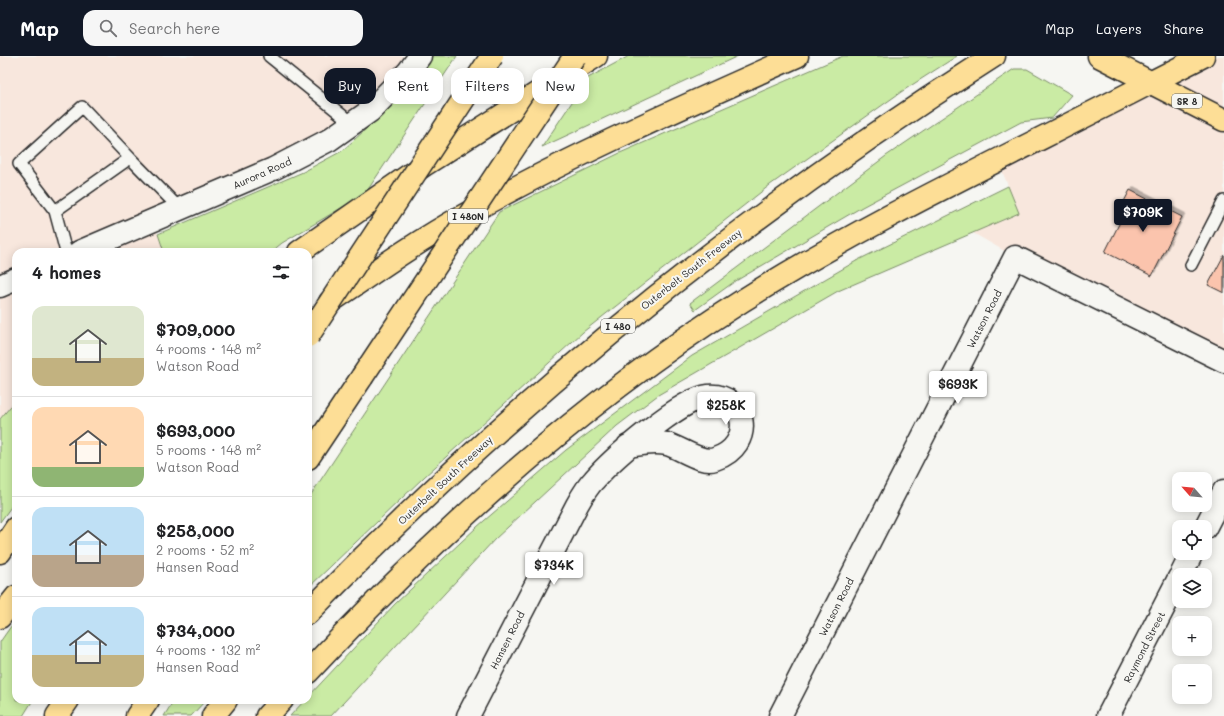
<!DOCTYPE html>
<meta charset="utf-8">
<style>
body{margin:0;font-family:Mali,sans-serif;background:#f6f6f6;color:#202124;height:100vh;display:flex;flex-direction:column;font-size:15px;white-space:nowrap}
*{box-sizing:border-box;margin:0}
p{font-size:13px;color:#757577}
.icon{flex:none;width:22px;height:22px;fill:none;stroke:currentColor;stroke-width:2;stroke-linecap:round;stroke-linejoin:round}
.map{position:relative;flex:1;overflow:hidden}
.panel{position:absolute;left:12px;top:192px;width:300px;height:456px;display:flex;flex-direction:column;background:#fff;border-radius:12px;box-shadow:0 2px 10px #0003}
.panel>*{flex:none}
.banner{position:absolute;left:324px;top:12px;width:380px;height:36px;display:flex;gap:8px}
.needle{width:26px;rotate:297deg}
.controls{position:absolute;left:1172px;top:416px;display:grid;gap:8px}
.controls a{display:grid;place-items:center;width:40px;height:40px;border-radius:8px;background:#fff;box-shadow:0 2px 10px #0003;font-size:20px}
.price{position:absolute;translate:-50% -34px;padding:0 9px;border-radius:4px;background:#fff;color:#222;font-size:13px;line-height:26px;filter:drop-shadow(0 1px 2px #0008)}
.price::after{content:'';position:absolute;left:50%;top:24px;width:12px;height:9px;margin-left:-6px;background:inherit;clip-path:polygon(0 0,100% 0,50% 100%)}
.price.on{background:#111827;color:#fff}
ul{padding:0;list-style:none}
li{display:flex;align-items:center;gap:12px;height:100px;padding:0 20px}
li+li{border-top:1px solid #e0e0e0}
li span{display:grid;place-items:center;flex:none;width:112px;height:80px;border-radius:12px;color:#555}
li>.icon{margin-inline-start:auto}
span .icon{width:48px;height:48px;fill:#fffc;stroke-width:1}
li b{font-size:17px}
h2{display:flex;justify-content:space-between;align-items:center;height:48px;padding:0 20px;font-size:17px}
.tag{padding:0 14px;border-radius:12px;background:#fff;box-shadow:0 2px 10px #0003;font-size:14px;line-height:36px}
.tag.on{background:#111827;color:#fff}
header{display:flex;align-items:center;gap:24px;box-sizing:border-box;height:56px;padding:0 20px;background:#111827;color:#fff}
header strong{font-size:19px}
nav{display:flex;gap:22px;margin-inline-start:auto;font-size:14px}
.search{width:280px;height:36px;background:#f6f6f6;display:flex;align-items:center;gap:10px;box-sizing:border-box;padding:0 14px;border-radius:12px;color:#757577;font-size:15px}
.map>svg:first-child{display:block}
</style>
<header>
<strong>Map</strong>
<div class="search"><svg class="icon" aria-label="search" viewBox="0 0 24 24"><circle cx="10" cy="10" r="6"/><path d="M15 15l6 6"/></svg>Search here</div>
<nav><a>Map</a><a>Layers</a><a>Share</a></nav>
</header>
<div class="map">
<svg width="1224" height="660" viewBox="0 0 1224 660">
<defs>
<filter id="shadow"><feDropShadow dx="3.5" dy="-3.5" stdDeviation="0" flood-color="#0004"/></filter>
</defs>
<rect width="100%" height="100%" fill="#f6f6f2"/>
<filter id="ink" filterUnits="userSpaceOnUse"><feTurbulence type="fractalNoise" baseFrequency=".025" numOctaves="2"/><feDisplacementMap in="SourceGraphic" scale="8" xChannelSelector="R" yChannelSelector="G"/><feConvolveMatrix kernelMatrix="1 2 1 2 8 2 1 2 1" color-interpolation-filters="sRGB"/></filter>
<g filter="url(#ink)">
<!-- built -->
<path fill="#f8e7dd" d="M0,0H420L370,55L153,164L164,196H16V344L0,363Z
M1203,0H1224V305L1015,201L973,177L1019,157L998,105Z"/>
<!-- green -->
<path fill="#caeba4" stroke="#7a8b68" d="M431,0H457L365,138L282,187L271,196H164L158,178L303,116L342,95L366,73L420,15Z
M629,0H738L542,91L588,22Z
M843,0H957L901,36L770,129L583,276L424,421L308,532V443L499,156L620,97Z
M1014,13H1027L1072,39L1052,62L1021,66L862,151L734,226L695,254L690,247L886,100Z
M1008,130L1019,157L838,235L658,339L617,370L495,483L331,660H290L305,644H308V641L395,548L477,471L566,394L692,300L858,204Z
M16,344V444L0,466V363Z
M16,563V644H33L23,660H0V586Z
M174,644H206L191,660H164Z"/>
<!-- building -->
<path fill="#fbc4ad" stroke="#2b2b2b" filter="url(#shadow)" d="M1130,134L1182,161L1152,220L1105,196L1122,162L1117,159Z
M1224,199V237L1208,229Z"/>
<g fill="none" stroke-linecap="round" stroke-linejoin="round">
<!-- service casing -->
<g stroke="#2b2b2b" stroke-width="14">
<path id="service" d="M269,0L353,68
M55,155L19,108L82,51L130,102
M66,196L55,155L130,102L180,153
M1191,209L1224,145"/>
</g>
<!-- minor casing -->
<g stroke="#2b2b2b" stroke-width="25">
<path id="minor" d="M79,196L273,113L329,84L370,55L408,16L420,0
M0,230L16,223
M468,660L577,449C582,440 587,431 594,424C612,403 682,342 708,340C746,337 757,389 715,403C701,408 681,392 667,388C654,385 641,388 628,390
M780,660L1015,201L1224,305"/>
</g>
<!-- tertiary casing -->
<g stroke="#2b2b2b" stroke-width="25">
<path id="tertiary" d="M1205,472L1224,435
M1181,519L1192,497
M1108,660L1179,522"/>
</g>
<!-- primary casing -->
<g stroke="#2b2b2b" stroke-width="25">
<path id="primary" d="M1099,0L1224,64
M1150,27L1203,0"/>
</g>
<!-- motorway casing -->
<g stroke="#2b2b2b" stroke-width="25">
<path id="motorway" d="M299,196L424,109L596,0
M330,246C374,216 418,185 465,159C572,99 685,50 797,0
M308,402L362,321
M0,496L16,472
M308,557C514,345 744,158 994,0
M0,561L16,541
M308,616C437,478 581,346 742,245C872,163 1013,98 1150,27
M57,660L68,644
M137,660L148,644
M213,660L226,644
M267,660L282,644"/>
</g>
<!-- service -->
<use href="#service" stroke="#f6f6f2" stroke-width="11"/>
<!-- minor -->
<use href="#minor" stroke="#f6f6f2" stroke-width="22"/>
<!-- tertiary -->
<use href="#tertiary" stroke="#f6f6f2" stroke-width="22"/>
<!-- primary -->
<use href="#primary" stroke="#fdde96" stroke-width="22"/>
<!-- motorway -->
<use href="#motorway" stroke="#fdde96" stroke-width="22"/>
<!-- motorway-bridge casing -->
<g stroke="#2b2b2b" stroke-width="25" stroke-linecap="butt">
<path id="motorway-bridge" d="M308,280L492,0
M362,321L575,0"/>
</g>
<!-- motorway-bridge -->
<use href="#motorway-bridge" stroke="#fdde96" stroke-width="22"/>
</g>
</g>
<g text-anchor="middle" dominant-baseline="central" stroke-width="4" stroke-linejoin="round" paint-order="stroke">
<!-- shield labels -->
<g fill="#f6f6f2" stroke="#686867" stroke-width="1">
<rect x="1172" y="38" width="30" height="14" rx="3"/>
<rect x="448" y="153" width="40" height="14" rx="3"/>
<rect x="601" y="263" width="34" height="14" rx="3"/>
</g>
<g font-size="9" font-weight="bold" fill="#2b2b2b">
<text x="1187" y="45">SR 8</text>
<text x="468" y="160">I 480N</text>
<text x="618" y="270">I 480</text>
</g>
<!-- street labels -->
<g font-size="10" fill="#2b2b2b" stroke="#f6f6f2">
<text transform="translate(262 117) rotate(-24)">Aurora Road</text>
<text transform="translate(691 213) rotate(-38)">Outerbelt South Freeway</text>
<text transform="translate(984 263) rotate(-63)">Watson Road</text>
<text transform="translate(445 424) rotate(-43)">Outerbelt South Freeway</text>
<text transform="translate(836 551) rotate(-63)">Watson Road</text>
<text transform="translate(507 584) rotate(-63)">Hansen Road</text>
<text transform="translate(1144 591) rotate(-63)">Raymond Street</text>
</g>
</g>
</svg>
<div class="controls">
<a><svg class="needle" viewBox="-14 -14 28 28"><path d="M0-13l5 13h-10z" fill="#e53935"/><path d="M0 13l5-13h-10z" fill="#757577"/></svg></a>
<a><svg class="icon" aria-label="locate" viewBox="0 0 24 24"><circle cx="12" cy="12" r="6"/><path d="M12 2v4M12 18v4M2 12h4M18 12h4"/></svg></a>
<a><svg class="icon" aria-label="layers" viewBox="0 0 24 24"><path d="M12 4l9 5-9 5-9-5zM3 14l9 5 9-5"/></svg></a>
<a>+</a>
<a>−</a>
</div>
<b class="price on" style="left:1143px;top:177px">$709K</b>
<b class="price" style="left:958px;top:349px">$693K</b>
<b class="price" style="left:726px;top:370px">$258K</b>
<b class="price" style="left:554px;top:530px">$734K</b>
<div class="banner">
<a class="tag on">Buy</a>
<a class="tag">Rent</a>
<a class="tag">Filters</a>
<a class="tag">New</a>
</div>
<section class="panel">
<h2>4 homes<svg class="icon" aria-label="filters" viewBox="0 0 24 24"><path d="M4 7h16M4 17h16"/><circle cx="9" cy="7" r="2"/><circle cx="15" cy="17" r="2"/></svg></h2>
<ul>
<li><span style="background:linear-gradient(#dfe7d0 65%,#c2b280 0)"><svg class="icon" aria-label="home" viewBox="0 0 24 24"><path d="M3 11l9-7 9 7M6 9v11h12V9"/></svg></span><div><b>$709,000</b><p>4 rooms · 148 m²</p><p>Watson Road</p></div></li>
<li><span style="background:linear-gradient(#ffd9b3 75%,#8fb573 0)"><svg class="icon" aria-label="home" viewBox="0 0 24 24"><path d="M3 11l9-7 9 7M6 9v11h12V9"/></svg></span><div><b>$693,000</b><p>5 rooms · 148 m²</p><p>Watson Road</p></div></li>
<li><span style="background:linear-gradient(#bfe0f5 60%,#b9a48a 0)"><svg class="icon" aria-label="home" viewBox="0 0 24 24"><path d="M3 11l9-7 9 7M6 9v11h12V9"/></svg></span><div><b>$258,000</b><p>2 rooms · 52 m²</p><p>Hansen Road</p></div></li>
<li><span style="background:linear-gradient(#bfe0f5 60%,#c2b280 0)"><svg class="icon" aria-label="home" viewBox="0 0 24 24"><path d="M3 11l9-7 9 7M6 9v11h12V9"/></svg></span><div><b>$734,000</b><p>4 rooms · 132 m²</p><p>Hansen Road</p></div></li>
</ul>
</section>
</div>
